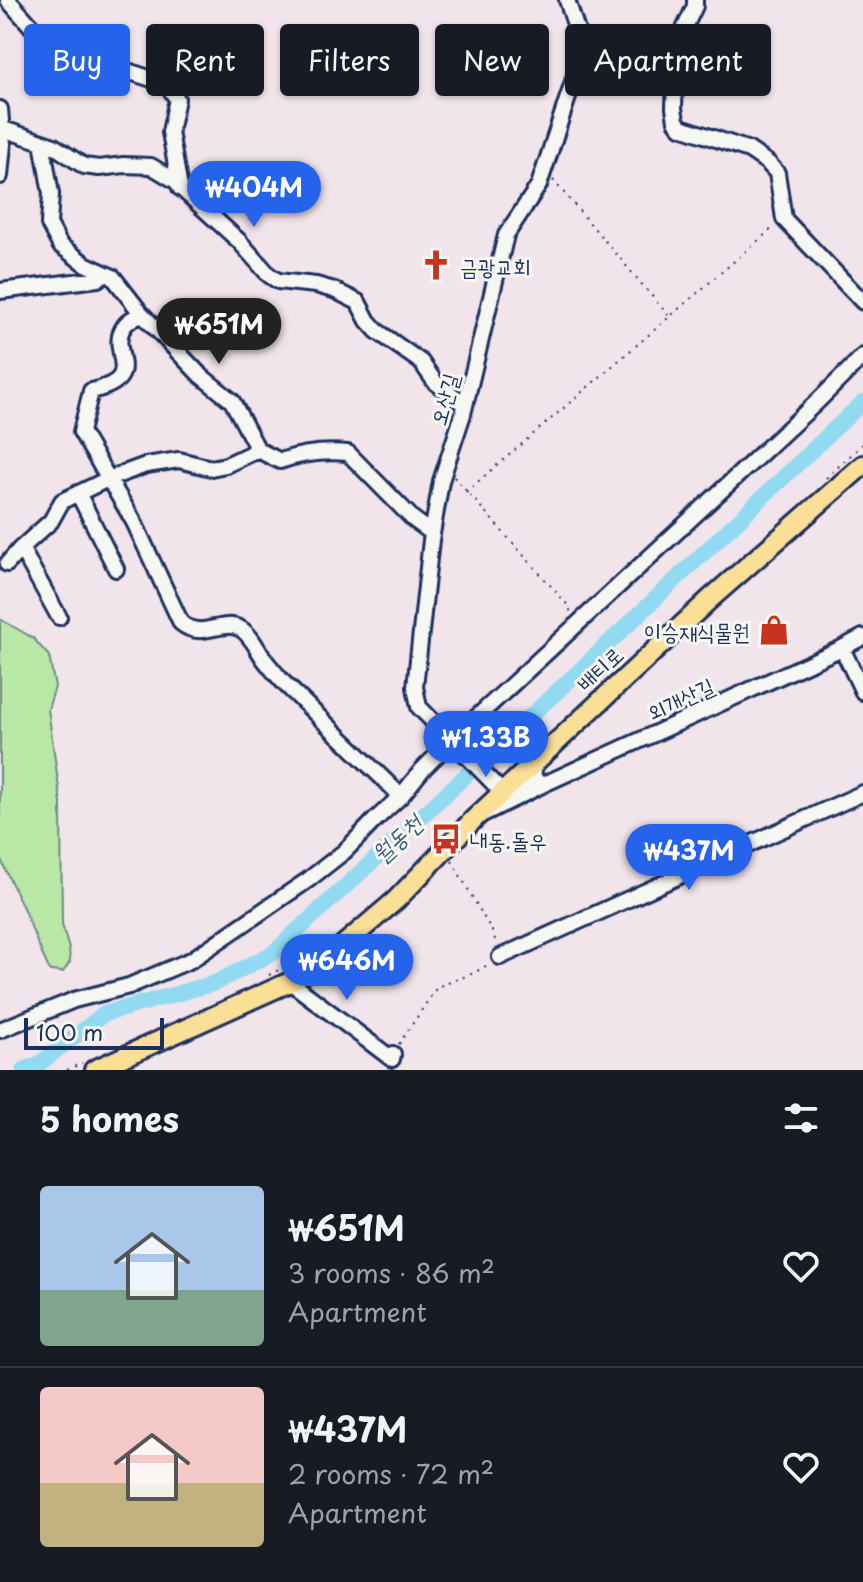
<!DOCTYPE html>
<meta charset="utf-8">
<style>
body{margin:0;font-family:"Playpen Sans","Poor Story",sans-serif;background:#242831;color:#f1f3f6;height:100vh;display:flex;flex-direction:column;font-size:30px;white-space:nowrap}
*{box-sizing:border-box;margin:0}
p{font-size:26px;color:#9ea1a6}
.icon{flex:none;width:44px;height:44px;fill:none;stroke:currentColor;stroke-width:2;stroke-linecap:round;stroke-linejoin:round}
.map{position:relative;height:1070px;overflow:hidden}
.drawer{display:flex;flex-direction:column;background:#171b24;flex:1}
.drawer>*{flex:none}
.hud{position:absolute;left:24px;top:24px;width:816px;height:72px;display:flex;gap:16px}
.scale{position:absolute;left:24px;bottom:20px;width:140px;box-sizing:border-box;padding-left:8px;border:4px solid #1b2f5e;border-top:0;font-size:22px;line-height:28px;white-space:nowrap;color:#1b2f5e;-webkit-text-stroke:6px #f6f6f2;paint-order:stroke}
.price{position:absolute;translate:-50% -68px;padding:0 18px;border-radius:28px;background:#2563eb;color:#fff;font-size:26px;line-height:52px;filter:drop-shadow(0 2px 4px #0008)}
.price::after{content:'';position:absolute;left:50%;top:48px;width:24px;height:18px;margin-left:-12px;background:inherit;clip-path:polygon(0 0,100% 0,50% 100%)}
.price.selected{background:#222;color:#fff}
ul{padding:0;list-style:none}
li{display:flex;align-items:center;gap:24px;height:200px;padding:0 40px}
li+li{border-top:2px solid #363941}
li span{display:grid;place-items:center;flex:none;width:224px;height:160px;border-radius:8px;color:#555}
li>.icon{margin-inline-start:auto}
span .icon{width:96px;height:96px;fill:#fffc;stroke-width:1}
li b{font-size:34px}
h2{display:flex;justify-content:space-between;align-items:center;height:96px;padding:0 40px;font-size:34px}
.pill{padding:0 28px;border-radius:8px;background:#171b24;box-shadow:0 2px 6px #0004;font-size:28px;line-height:72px}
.pill.selected{background:#2563eb;color:#fff}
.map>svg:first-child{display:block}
</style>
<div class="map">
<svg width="863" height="1070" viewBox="0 0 863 1070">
<rect width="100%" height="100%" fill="#f2e4eb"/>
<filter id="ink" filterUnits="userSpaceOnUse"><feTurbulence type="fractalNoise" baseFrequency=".0125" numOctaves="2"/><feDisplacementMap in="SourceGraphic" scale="16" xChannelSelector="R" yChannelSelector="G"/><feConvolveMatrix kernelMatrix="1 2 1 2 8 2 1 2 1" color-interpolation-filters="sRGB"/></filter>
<g filter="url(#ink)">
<!-- green -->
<path fill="#b8e7a6" stroke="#6a8b82" stroke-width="2" d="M0,619L33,638L49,656L55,687L48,709L61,803L62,924L69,949L70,962L63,972L50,971C40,951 33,931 24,910C16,892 7,875 0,857Z"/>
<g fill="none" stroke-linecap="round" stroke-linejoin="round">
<!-- river -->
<path stroke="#91daf2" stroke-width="16" d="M24,1070L39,1064L104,1014L215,983L273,953L575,675L863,402"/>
<!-- minor casing -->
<g stroke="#1b2f5e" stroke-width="20">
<path id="minor" d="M8,0L49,46L82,61L106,64L167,84L177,99L170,132L180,188
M695,0V6L676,46L674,108L676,121L681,127L749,150L768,163L777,173L784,219L863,302
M0,109L3,144L0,176
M0,128L54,146L84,166L99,168L124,165L151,166L176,181L181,188L239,241L269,275L278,281L316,285L334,290L358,302L368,321L377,331L421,362L435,382L465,405
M42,142L51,194L49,224L60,245L85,264L113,277L141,313L200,375L232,401L258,450L280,461C303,453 325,451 348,453L413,519L432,533
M0,291L98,279L104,273
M141,313C137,316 129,320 125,325C105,351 150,378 91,391L81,432L134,522L181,623C203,641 220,618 241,629C251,635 257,649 264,659C270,667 277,675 284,683L401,796
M78,493L116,569
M21,548L59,617
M7,564L19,550L51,521L62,501L108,479L146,465L179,460L211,468L226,465L258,450
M842,648L863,692
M516,780C524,790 530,788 542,785L842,648L863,637
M502,792L419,707L415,687L431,540L441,481L463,414L506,235L539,185L574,79L582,46L567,0
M485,813L542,785C530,778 533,770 538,759
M500,957L863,793
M290,982L392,1059L393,1054
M0,1030L74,1000L129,986L191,960L308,880L345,851L375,820L401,796L422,770L451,741L817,402L863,356"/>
</g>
<!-- major casing -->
<g stroke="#1b2f5e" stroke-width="24">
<path id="major" d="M94,1070L290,982L334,953L396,900L474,819L710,599L863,465"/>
</g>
<!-- path -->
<path stroke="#1b2f5e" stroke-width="2" stroke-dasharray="2 6" stroke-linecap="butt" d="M553,180L668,315
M454,477L566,603L571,612
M826,478L863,444
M466,492L774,227
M452,861L494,935L496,944
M269,975L299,959
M399,1044L437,987L474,973L489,964
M67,1070L82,1063"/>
<!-- minor -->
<use href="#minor" stroke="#f6f6f2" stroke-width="14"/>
<!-- major -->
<use href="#major" stroke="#fbdf96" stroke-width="18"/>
</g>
</g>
<!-- icons -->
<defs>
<g id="church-bare" transform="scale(2.4)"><path d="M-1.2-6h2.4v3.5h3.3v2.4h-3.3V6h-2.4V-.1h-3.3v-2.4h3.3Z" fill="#c8321e" stroke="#f6f6f2" stroke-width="2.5" paint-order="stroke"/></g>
<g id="shop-bare" transform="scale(2.4)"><path d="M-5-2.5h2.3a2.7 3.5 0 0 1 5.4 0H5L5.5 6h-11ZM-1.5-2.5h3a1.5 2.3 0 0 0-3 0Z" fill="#c8321e" stroke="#f6f6f2" stroke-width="2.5" paint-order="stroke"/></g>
<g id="bus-bare" transform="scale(2.4)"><path d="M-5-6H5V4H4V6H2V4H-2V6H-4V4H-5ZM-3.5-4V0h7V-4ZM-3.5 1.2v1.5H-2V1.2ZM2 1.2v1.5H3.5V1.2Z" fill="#c8321e" stroke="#f6f6f2" stroke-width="2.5" paint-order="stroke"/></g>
</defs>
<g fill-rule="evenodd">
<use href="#church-bare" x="436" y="265"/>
<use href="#shop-bare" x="774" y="630"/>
<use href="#bus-bare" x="446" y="839"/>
</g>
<g text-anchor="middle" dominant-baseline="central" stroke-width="6" stroke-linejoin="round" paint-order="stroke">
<!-- poi labels -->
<g font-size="22" fill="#1b2f5e" stroke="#f6f6f2" text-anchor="start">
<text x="460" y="265">금광교회</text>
<text x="750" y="630" text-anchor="end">이승재식물원</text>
<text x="470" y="839">내동.돌우</text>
</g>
<!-- street labels -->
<g font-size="22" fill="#1b2f5e" stroke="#f6f6f2">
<text transform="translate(443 399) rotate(-75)">오산길</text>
<text transform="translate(599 668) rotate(-43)">배티로</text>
<text transform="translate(680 698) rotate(-25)">외개산길</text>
</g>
<!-- water labels -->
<g font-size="24" font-style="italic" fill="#385a83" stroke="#f6f6f2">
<text transform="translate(396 838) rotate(-43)">월동천</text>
</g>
</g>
</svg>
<div class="scale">100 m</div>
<b class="price" style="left:254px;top:229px">₩404M</b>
<b class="price selected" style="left:219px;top:366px">₩651M</b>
<b class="price" style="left:486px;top:779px">₩1.33B</b>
<b class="price" style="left:689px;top:892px">₩437M</b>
<b class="price" style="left:347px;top:1002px">₩646M</b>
<div class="hud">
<a class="pill selected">Buy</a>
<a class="pill">Rent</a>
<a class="pill">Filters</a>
<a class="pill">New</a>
<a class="pill">Apartment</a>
</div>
</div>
<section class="drawer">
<h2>5 homes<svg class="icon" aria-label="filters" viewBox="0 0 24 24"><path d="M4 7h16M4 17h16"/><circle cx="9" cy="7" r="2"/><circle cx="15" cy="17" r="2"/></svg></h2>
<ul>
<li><span style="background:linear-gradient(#a9c7e8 65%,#7fa58c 0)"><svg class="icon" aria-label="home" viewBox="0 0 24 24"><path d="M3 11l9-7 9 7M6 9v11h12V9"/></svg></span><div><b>₩651M</b><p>3 rooms · 86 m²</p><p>Apartment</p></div><svg class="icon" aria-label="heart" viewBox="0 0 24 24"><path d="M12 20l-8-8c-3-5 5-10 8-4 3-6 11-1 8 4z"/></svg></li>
<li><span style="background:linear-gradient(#f6c9c9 60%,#c2b280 0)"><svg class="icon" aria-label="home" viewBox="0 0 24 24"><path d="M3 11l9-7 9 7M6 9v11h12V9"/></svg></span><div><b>₩437M</b><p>2 rooms · 72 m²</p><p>Apartment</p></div><svg class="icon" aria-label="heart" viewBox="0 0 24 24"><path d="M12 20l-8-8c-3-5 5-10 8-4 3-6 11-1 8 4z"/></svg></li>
</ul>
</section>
